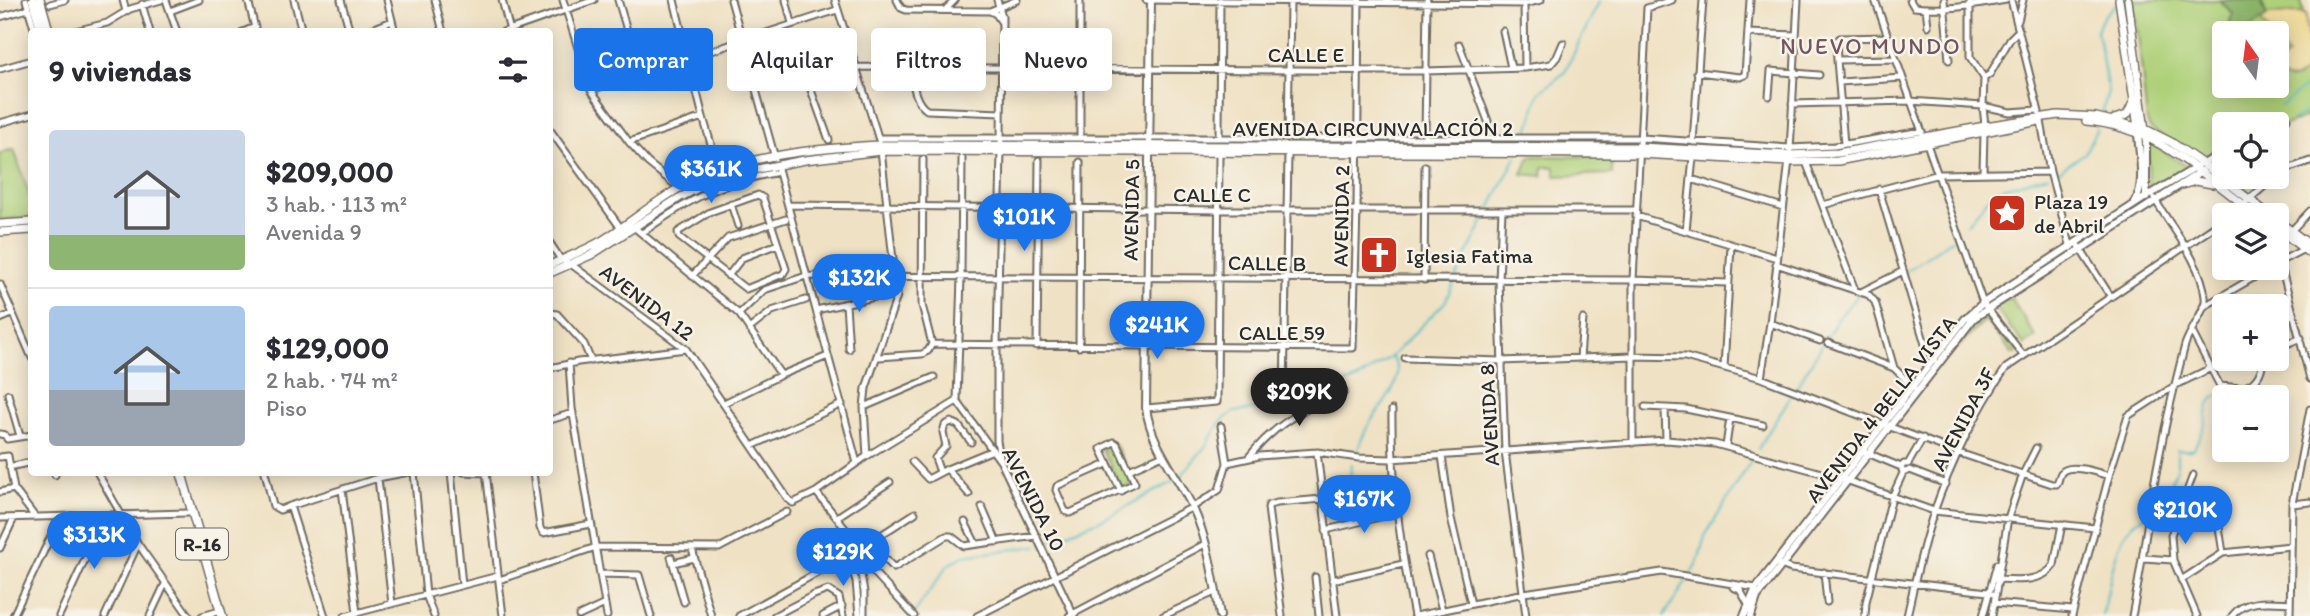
<!DOCTYPE html>
<html lang="es">
<meta charset="utf-8">
<style>
body{margin:0;font-family:Itim,sans-serif;background:#f7f7f7;color:#2b2b33;height:100vh;display:flex;flex-direction:column;font-size:26px;white-space:nowrap}
*{box-sizing:border-box;margin:0}
p{font-size:23px;color:#7c7c81}
.icon{flex:none;width:38px;height:38px;fill:none;stroke:currentColor;stroke-width:2;stroke-linecap:round;stroke-linejoin:round}
.map{position:relative;flex:1;overflow:hidden}
.drawer{position:absolute;left:28px;top:28px;width:525px;height:448px;display:flex;flex-direction:column;background:#fff;border-radius:7px;box-shadow:0 4px 18px #0003}
.drawer>*{flex:none}
.guide{position:absolute;left:574px;top:28px;width:665px;height:63px;display:flex;gap:14px}
.needle{width:46px;rotate:346deg}
.tools{position:absolute;left:2212px;top:21px;display:grid;gap:14px}
.tools a{display:grid;place-items:center;width:77px;height:77px;border-radius:7px;background:#fff;box-shadow:0 4px 18px #0003;font-size:35px}
.price{position:absolute;translate:-50% -60px;padding:0 16px;border-radius:24px;background:#1a73e8;color:#fff;font-size:23px;line-height:46px;filter:drop-shadow(0 2px 4px #0008)}
.price::after{content:'';position:absolute;left:50%;top:42px;width:21px;height:16px;margin-left:-10px;background:inherit;clip-path:polygon(0 0,100% 0,50% 100%)}
.price.selected{background:#222;color:#fff}
ul{padding:0;list-style:none}
li{display:flex;align-items:center;gap:21px;height:175px;padding:0 21px}
li+li{border-top:2px solid #e1e1e2}
li span{display:grid;place-items:center;flex:none;width:196px;height:140px;border-radius:7px;color:#555}
li>.icon{margin-inline-start:auto}
span .icon{width:84px;height:84px;fill:#fffc;stroke-width:1}
li b{font-size:30px}
h2{display:flex;justify-content:space-between;align-items:center;height:84px;padding:0 21px;font-size:30px}
.pill{padding:0 24px;border-radius:7px;background:#fff;box-shadow:0 4px 18px #0003;font-size:24px;line-height:63px}
.pill.selected{background:#1a73e8;color:#fff}
.map>svg:first-child{display:block}
</style>
<div class="map">
<svg width="2310" height="616" viewBox="0 0 2310 616">
<rect width="100%" height="100%" fill="#f7f3e8"/>
<filter id="ink" filterUnits="userSpaceOnUse"><feTurbulence type="fractalNoise" baseFrequency=".0143" numOctaves="2"/><feDisplacementMap in="SourceGraphic" scale="14" xChannelSelector="R" yChannelSelector="G"/><feConvolveMatrix kernelMatrix="1 2 1 2 8 2 1 2 1" color-interpolation-filters="sRGB"/></filter>
<filter id="wash" filterUnits="userSpaceOnUse"><feTurbulence type="fractalNoise" baseFrequency=".00686" numOctaves="4" result="noise"/><feDisplacementMap in="SourceGraphic" scale="28" xChannelSelector="R" yChannelSelector="G"/><feGaussianBlur stdDeviation="1.57" result="paint"/><feColorMatrix in="noise" values="0 0 0 0 0 0 0 0 0 0 0 0 0 0 0 0 0 1.4 0 .05"/><feComposite in="paint" operator="in"/></filter>
<g filter="url(#wash)">
<rect width="100%" height="100%" fill="#efe1c3"/>
<!-- green -->
<path fill="#aed078" stroke="#6c7e52" stroke-width="2" d="M2132,0H2220L2233,14L2229,24L2237,33H2224V86H2277V33H2244L2266,15L2260,0H2301C2310,35 2310,78 2310,115C2298,122 2288,123 2277,128V124H2224V177L2150,128L2147,122L2137,25Z
M2148,141L2190,169L2153,191L2149,186Z
M14,149L31,201V217L0,220V153Z
M1530,156L1612,157V174L1555,176V167H1543L1542,176L1522,174Z
M2230,177H2271L2248,194Z
M2010,297L2036,337L2024,345L1995,308Z
M1985,314L2018,352L2013,354L1985,320L1958,347L1955,344Z
M1115,444L1134,483L1122,489L1102,449Z"/>
<!-- forest -->
<path fill="#8ab268" stroke="#5a6e4a" stroke-width="2" d="M2220,0H2260L2267,15L2244,33H2237L2229,24L2233,14Z"/>
<!-- sand -->
<path fill="#eeda9e" stroke="#8c8264" stroke-width="2" d="M2302,13L2306,15C2306,33 2310,49 2310,68C2296,79 2294,84 2277,75V65L2288,55L2277,41V33H2271L2261,21L2269,14Z"/>
<g fill="none" stroke-linecap="round" stroke-linejoin="round">
<!-- stream -->
<path stroke="#4dbbc5" stroke-width="2" d="M2281,106L2310,83
M2102,113L2108,92L2097,30L2103,17L2115,5
M2293,120L2310,110
M1527,135L1539,93L1564,73L1600,0
M2057,172L2085,153L2097,128
M1966,225L1995,190L2048,175
M1899,276L1953,239
M1796,388L1839,317L1859,294
M1758,449L1792,394
M1357,452C1361,441 1364,431 1371,421C1382,404 1409,378 1392,358
M1180,477L1205,447L1220,422L1234,412L1287,406L1358,379L1391,357L1445,302L1466,256L1517,155
M1338,495L1350,477L1352,464
M2155,512L2161,509L2173,491L2172,480L2177,468V450H2191L2194,448C2198,440 2205,430 2206,421C2209,404 2207,398 2227,392
M1042,544L1105,518L1176,480
M1691,573L1698,561L1705,536L1753,458
M915,612L948,565L963,556L1037,546
M1664,616L1687,580
M2102,616C2111,588 2112,530 2145,516"/>
</g>
</g>
<g filter="url(#ink)">
<g fill="none" stroke-linecap="round" stroke-linejoin="round">
<!-- minor casing -->
<g stroke="#706b60" stroke-width="9">
<path id="minor" d="M26,0L35,32
M123,0L126,11
M166,0L177,32
M248,0L256,32
M294,0L302,32
M341,0L350,32
M387,0L395,32
M435,0L443,32
M502,0L510,31
M563,0L591,90L629,142L648,163L673,183
M618,0L640,74
M674,0L703,117L716,161
M731,0L775,158
M786,0L792,23
M835,0L879,140
M897,0L901,8L906,10L990,11L996,14L1002,23
M997,0L1002,16L1001,141
M1146,0L1524,4L1541,0
M1875,0L1922,132
M1910,0L1914,7C1944,11 1976,5 2006,0
M1944,0L1949,60
M1970,0V57L1984,78L1983,106L1985,126
M2011,0L2039,112
M50,4L65,0
M142,4L150,32
M1926,8L1928,26
M945,10L955,0
M170,11L199,0
M990,11L1017,0
M0,17L28,9
M2018,21L2023,0
M1503,31L1511,68
M71,32L107,23L130,9L161,0
M243,32L255,27
M365,32L392,21
M503,32L594,0
M1748,33L1796,35
M1459,44L1488,121
M1837,60L1836,42L1840,38L1888,37
M855,67L1426,71L1525,68L1524,4
M910,67C913,82 914,102 927,110L1001,113
M1525,68L1551,64L1557,57L1563,43
M0,69L32,60
M1697,72L1740,77L1745,75L1750,0
M1984,78L1990,74L2010,39L2019,30
M1840,82L1902,78
M591,90L837,10
M1769,96L1771,71L1819,75
M1792,104L1910,101L1983,106L2010,112L2038,110
M2041,121L2050,172
M0,123L32,114
M2264,124L2281,113L2287,119L2277,126
M550,130L620,227
M1080,137V0
M1219,137L1220,0
M879,138H1641L1790,148L1834,146L1922,131
M1288,138L1290,1
M1425,138L1427,0
M829,140L806,76L853,60
M1926,141L1983,303L2023,355
M629,142L703,117
M1693,142L1703,0
M1844,144L1837,60L1896,59
M1001,150L997,346V441L1001,462
M1790,151L1798,0
M923,159L922,305L932,344
M1806,162L1855,290
M2203,164L2224,150
M777,165L857,463
M2208,167L2224,156
M1983,172L1984,133
M2277,175L2290,168L2310,161
M1691,179L1783,207
M1879,189L1927,351L1934,361
M758,195L763,198L786,269L783,274L746,289L679,237L678,232L710,212Z
M731,204L738,226
M788,205L1219,210H1636
M1823,205L1939,174L2050,172L2071,248
M1502,210L1499,281L1505,451L1526,616
M2231,215L2275,177
M1636,216L1777,258
M635,228L739,314L781,375
M1686,231L1693,157
M2291,231L2310,211
M642,233C691,198 718,183 779,172
M550,243L561,260L572,265L686,349L788,499L793,503L816,492L867,456L957,401
M2077,244L2111,297
M2279,262L2304,249
M2280,262L2310,379
M1776,264L1869,295L1875,302L1894,368
M692,276L728,238L786,219
M728,276L742,258L778,244
M1424,280L1425,166
M0,284L32,358
M1861,292L1903,271
M846,304L849,349
M2203,307L2270,268
M816,310L897,292
M550,313L557,314L584,344L591,361
M739,314L764,290L806,276L1633,280L1728,283
M0,319L12,314
M1770,323L1820,341
M2277,323L2294,313
M749,329L772,311L806,300
M2191,330L2220,386L2242,388V397
M1828,343L1894,368L1914,388
M932,344L1353,348L1357,210L1359,0
M1037,346L1039,160
M1079,347L1080,162
M2277,348L2301,338
M879,357L922,354L928,351L932,344
M1405,358L1501,361L1632,356L1685,357L1761,378L1959,453L2052,484H2057C2059,480 2059,476 2061,473C2069,462 2099,473 2109,476
M1580,358L1583,319
M569,363L572,408L607,616
M550,368L578,362L686,349
M1724,368L1731,245
M1761,378L1770,323L1789,160
M2242,388C2256,384 2262,373 2263,359
M8,394L20,436
M1284,399L1288,153
M957,401L1001,462L1074,616
M957,401L961,277L962,158
M724,403L781,375L828,356
M864,407L934,377
M1645,407L1686,409L1763,425
M1146,408L1217,402L1219,153
M1665,408L1666,440
M1392,410C1391,480 1400,547 1414,616
M550,420L573,413
M1221,426L1227,463
M0,434L5,435L7,439L32,435
M2219,442L2221,426L2224,424
M1633,443V280L1647,8L1672,0
M752,446L842,404
M1726,446L1730,418
M1317,452L1337,616
M1865,452L1901,467L1903,473
M867,456L864,407L866,388L897,296L881,150
M1442,456L1451,518L1471,604
M0,457L8,456L14,489L0,492
M1248,458C1275,424 1304,408 1344,392
M912,462L928,479L947,469L993,450
M1107,464L1057,486L1056,490L1065,511L1070,513L1135,483L1117,444L1114,442L1101,449L1121,491
M9,467L32,462
M1901,467L1904,464H1908L1923,438
M947,469L969,494
M1131,469L1163,455
M54,472L55,475
M97,472L138,544L189,616
M265,472L273,506L280,510L290,506L325,616
M414,472L426,595L434,616
M451,472L462,585
M463,472L487,473
M486,472L503,616
M533,472L540,528L543,533L591,524
M940,472L935,458L946,446L943,432L945,425L951,422L958,425L971,442
M2193,475L2171,535L2173,560L2197,616
M378,478L392,604
M14,489L35,517
M342,489L357,613
M2292,504L2310,502
M290,506L378,478L409,472
M982,507L997,542
M837,517L890,482
M0,518L188,513
M965,522L976,544
M2219,527L2223,553
M1326,530L1396,513
M856,542L866,539L894,568L946,536H951L964,546L1037,536
M870,542L915,513
M0,548L14,518
M692,549L711,616
M858,555L914,616
M1428,556L1442,610
M671,557L684,602
M848,557L856,581L859,616
M858,557L864,592V616
M2144,558L2173,560
M673,563L694,558
M1778,564L1791,569L1988,592L1995,595
M1824,572L1827,602
M601,574L639,575L651,616
M1315,577L1319,616
M1998,579C2017,580 2042,583 2054,565L2062,524
M499,580L596,547L719,548L787,512
M1332,580L1403,564
M2181,580L2223,553L2291,546
M1733,587L1740,590L1748,604
M1994,603L2073,610
M13,616L60,517
M59,616L105,516
M105,616L138,544
M150,616L165,584
M202,616L216,612
M345,616L498,576
M579,616L605,604
M739,616L857,551L856,542L816,492
M774,616L814,595L828,590L839,597L843,616
M823,616L842,606
M977,616L1193,507L1219,490L1227,463L1259,456L1317,452L1359,458L1391,459L1666,440L1715,444L1840,478L1934,511L2095,528
M1069,616L1205,544
M1163,616L1215,592
M1282,616L1268,508L1269,505L1277,503L1322,499
M1416,616L1524,593L1662,572L1756,588
M1865,616L1866,602L1892,497L1903,473L1910,470L1946,484
M1907,616C1915,581 1922,546 1934,512C1950,465 1977,409 2006,368L2224,220
M1983,616L1997,564
M1992,616L2008,518L2023,474L2036,448
M2072,616L2109,476L2128,416L2176,385L2211,368
M2132,616C2141,572 2146,529 2154,485C2162,438 2173,391 2185,345C2189,331 2207,309 2205,297C2202,263 2171,227 2154,198
M2232,616C2245,598 2271,602 2290,603
M2290,616L2292,504L2310,409"/>
</g>
<!-- tertiary casing -->
<g stroke="#706b60" stroke-width="10">
<path id="tertiary" d="M1151,0L1146,408C1151,445 1176,473 1192,506C1208,539 1214,580 1220,616
M2146,136V198
M2135,202C2146,184 2139,153 2138,133
M1744,616L1756,588L1965,319L1983,303L2146,197L2197,167
M1751,616L1757,597L1974,318L2202,171"/>
</g>
<!-- secondary casing -->
<g stroke="#706b60" stroke-width="10">
<path id="secondary" d="M2119,0L2138,127
M2128,0L2145,131
M2114,119L2127,115L2133,103
M2086,121C2157,126 2204,177 2258,215
M2182,185L2196,181L2212,184
M2277,220L2310,245
M0,224L32,222
M2277,228L2310,254
M0,232L32,230
M550,265C567,257 586,250 603,240C633,221 660,197 692,181C747,155 820,148 880,145L1641,147L1789,155L1838,153L1985,126L2058,115L2096,117L2145,129L2171,142L2203,164L2270,215
M550,273L591,255L679,198L712,181L752,170L805,160L881,151L1640,154L1789,162L1838,161L2039,121"/>
</g>
<!-- primary casing -->
<g stroke="#706b60" stroke-width="11">
<path id="primary" d="M33,0L42,32
M40,0L49,32
M181,472L222,616"/>
</g>
<!-- minor -->
<use href="#minor" stroke="#fff" stroke-width="5"/>
<!-- tertiary -->
<use href="#tertiary" stroke="#fff" stroke-width="6"/>
<!-- secondary -->
<use href="#secondary" stroke="#fff" stroke-width="7"/>
<!-- primary -->
<use href="#primary" stroke="#fff" stroke-width="8"/>
</g>
</g>
<!-- icons -->
<defs>
<g id="sight-square" transform="scale(2.0125)"><rect x="-9" y="-9" width="18" height="18" rx="4" fill="#c8321e" stroke="#f7f3e8"/><path d="M0-6L1.8-2.2L6-1.7L2.9 1.2L3.7 5.4L0 3.3L-3.7 5.4L-2.9 1.2L-6-1.7L-1.8-2.2Z" fill="#fff"/></g>
<g id="church-square" transform="scale(2.0125)"><rect x="-9" y="-9" width="18" height="18" rx="4" fill="#c8321e" stroke="#f7f3e8"/><path d="M-1.2-6h2.4v3.5h3.3v2.4h-3.3V6h-2.4V-.1h-3.3v-2.4h3.3Z" fill="#fff"/></g>
</defs>
<g fill-rule="evenodd">
<use href="#sight-square" x="2007" y="213"/>
<use href="#church-square" x="1379" y="255"/>
</g>
<g text-anchor="middle" dominant-baseline="central" stroke-width="5" stroke-linejoin="round" paint-order="stroke">
<!-- shield labels -->
<rect fill="#f7f3e8" stroke="#686764" stroke-width="2" x="176" y="528.5" width="52" height="31" rx="5"/>
<g font-size="19" font-weight="bold" fill="#2b2b2b">
<text x="202" y="544">R-16</text>
</g>
<!-- street labels -->
<g font-size="21" fill="#2b2b2b" stroke="#f7f3e8">
<text x="1306" y="54">CALLE E</text>
<text x="1373" y="128">AVENIDA CIRCUNVALACIÓN 2</text>
<text x="1212" y="194">CALLE C</text>
<text transform="translate(1131 210) rotate(-89)">AVENIDA 5</text>
<text transform="translate(1341 216) rotate(-89)">AVENIDA 2</text>
<text transform="translate(1267 263) rotate(1)">CALLE B</text>
<text transform="translate(647 302) rotate(37)">AVENIDA 12</text>
<text x="1282" y="332">CALLE 59</text>
<text transform="translate(1881 409) rotate(-52)">AVENIDA 4 BELLA VISTA</text>
<text transform="translate(1489 415) rotate(-93)">AVENIDA 8</text>
<text transform="translate(1963 419) rotate(-62)">AVENIDA 3F</text>
<text transform="translate(1034 499) rotate(63)">AVENIDA 10</text>
</g>
<!-- poi labels -->
<g font-size="21" fill="#2b2b2b" stroke="#f7f3e8" text-anchor="start">
<text x="2034" y="201">Plaza 19<tspan x="2034" dy="24">de Abril</tspan></text>
<text x="1406" y="255">Iglesia Fatima</text>
</g>
<!-- neighbourhood labels -->
<g font-size="23" letter-spacing="2" fill="#725761" stroke="#f7f3e8">
<text x="1871" y="46">NUEVO MUNDO</text>
</g>
</g>
</svg>
<div class="tools">
<a><svg class="needle" viewBox="-14 -14 28 28"><path d="M0-13l5 13h-10z" fill="#e53935"/><path d="M0 13l5-13h-10z" fill="#7c7c81"/></svg></a>
<a><svg class="icon" aria-label="locate" viewBox="0 0 24 24"><circle cx="12" cy="12" r="6"/><path d="M12 2v4M12 18v4M2 12h4M18 12h4"/></svg></a>
<a><svg class="icon" aria-label="layers" viewBox="0 0 24 24"><path d="M12 4l9 5-9 5-9-5zM3 14l9 5 9-5"/></svg></a>
<a>+</a>
<a>−</a>
</div>
<b class="price" style="left:711px;top:205px">$361K</b>
<b class="price" style="left:1024px;top:253px">$101K</b>
<b class="price" style="left:859px;top:314px">$132K</b>
<b class="price" style="left:1157px;top:361px">$241K</b>
<b class="price selected" style="left:1299px;top:428px">$209K</b>
<b class="price" style="left:1364px;top:535px">$167K</b>
<b class="price" style="left:2185px;top:546px">$210K</b>
<b class="price" style="left:94px;top:571px">$313K</b>
<b class="price" style="left:843px;top:588px">$129K</b>
<div class="guide">
<a class="pill selected">Comprar</a>
<a class="pill">Alquilar</a>
<a class="pill">Filtros</a>
<a class="pill">Nuevo</a>
</div>
<section class="drawer">
<h2>9 viviendas<svg class="icon" aria-label="filters" viewBox="0 0 24 24"><path d="M4 7h16M4 17h16"/><circle cx="9" cy="7" r="2"/><circle cx="15" cy="17" r="2"/></svg></h2>
<ul>
<li><span style="background:linear-gradient(#c9d6e8 75%,#8fb573 0)"><svg class="icon" aria-label="home" viewBox="0 0 24 24"><path d="M3 11l9-7 9 7M6 9v11h12V9"/></svg></span><div><b>$209,000</b><p>3 hab. · 113 m²</p><p>Avenida 9</p></div></li>
<li><span style="background:linear-gradient(#a9c7e8 60%,#9aa5b1 0)"><svg class="icon" aria-label="home" viewBox="0 0 24 24"><path d="M3 11l9-7 9 7M6 9v11h12V9"/></svg></span><div><b>$129,000</b><p>2 hab. · 74 m²</p><p>Piso</p></div></li>
</ul>
</section>
</div>
